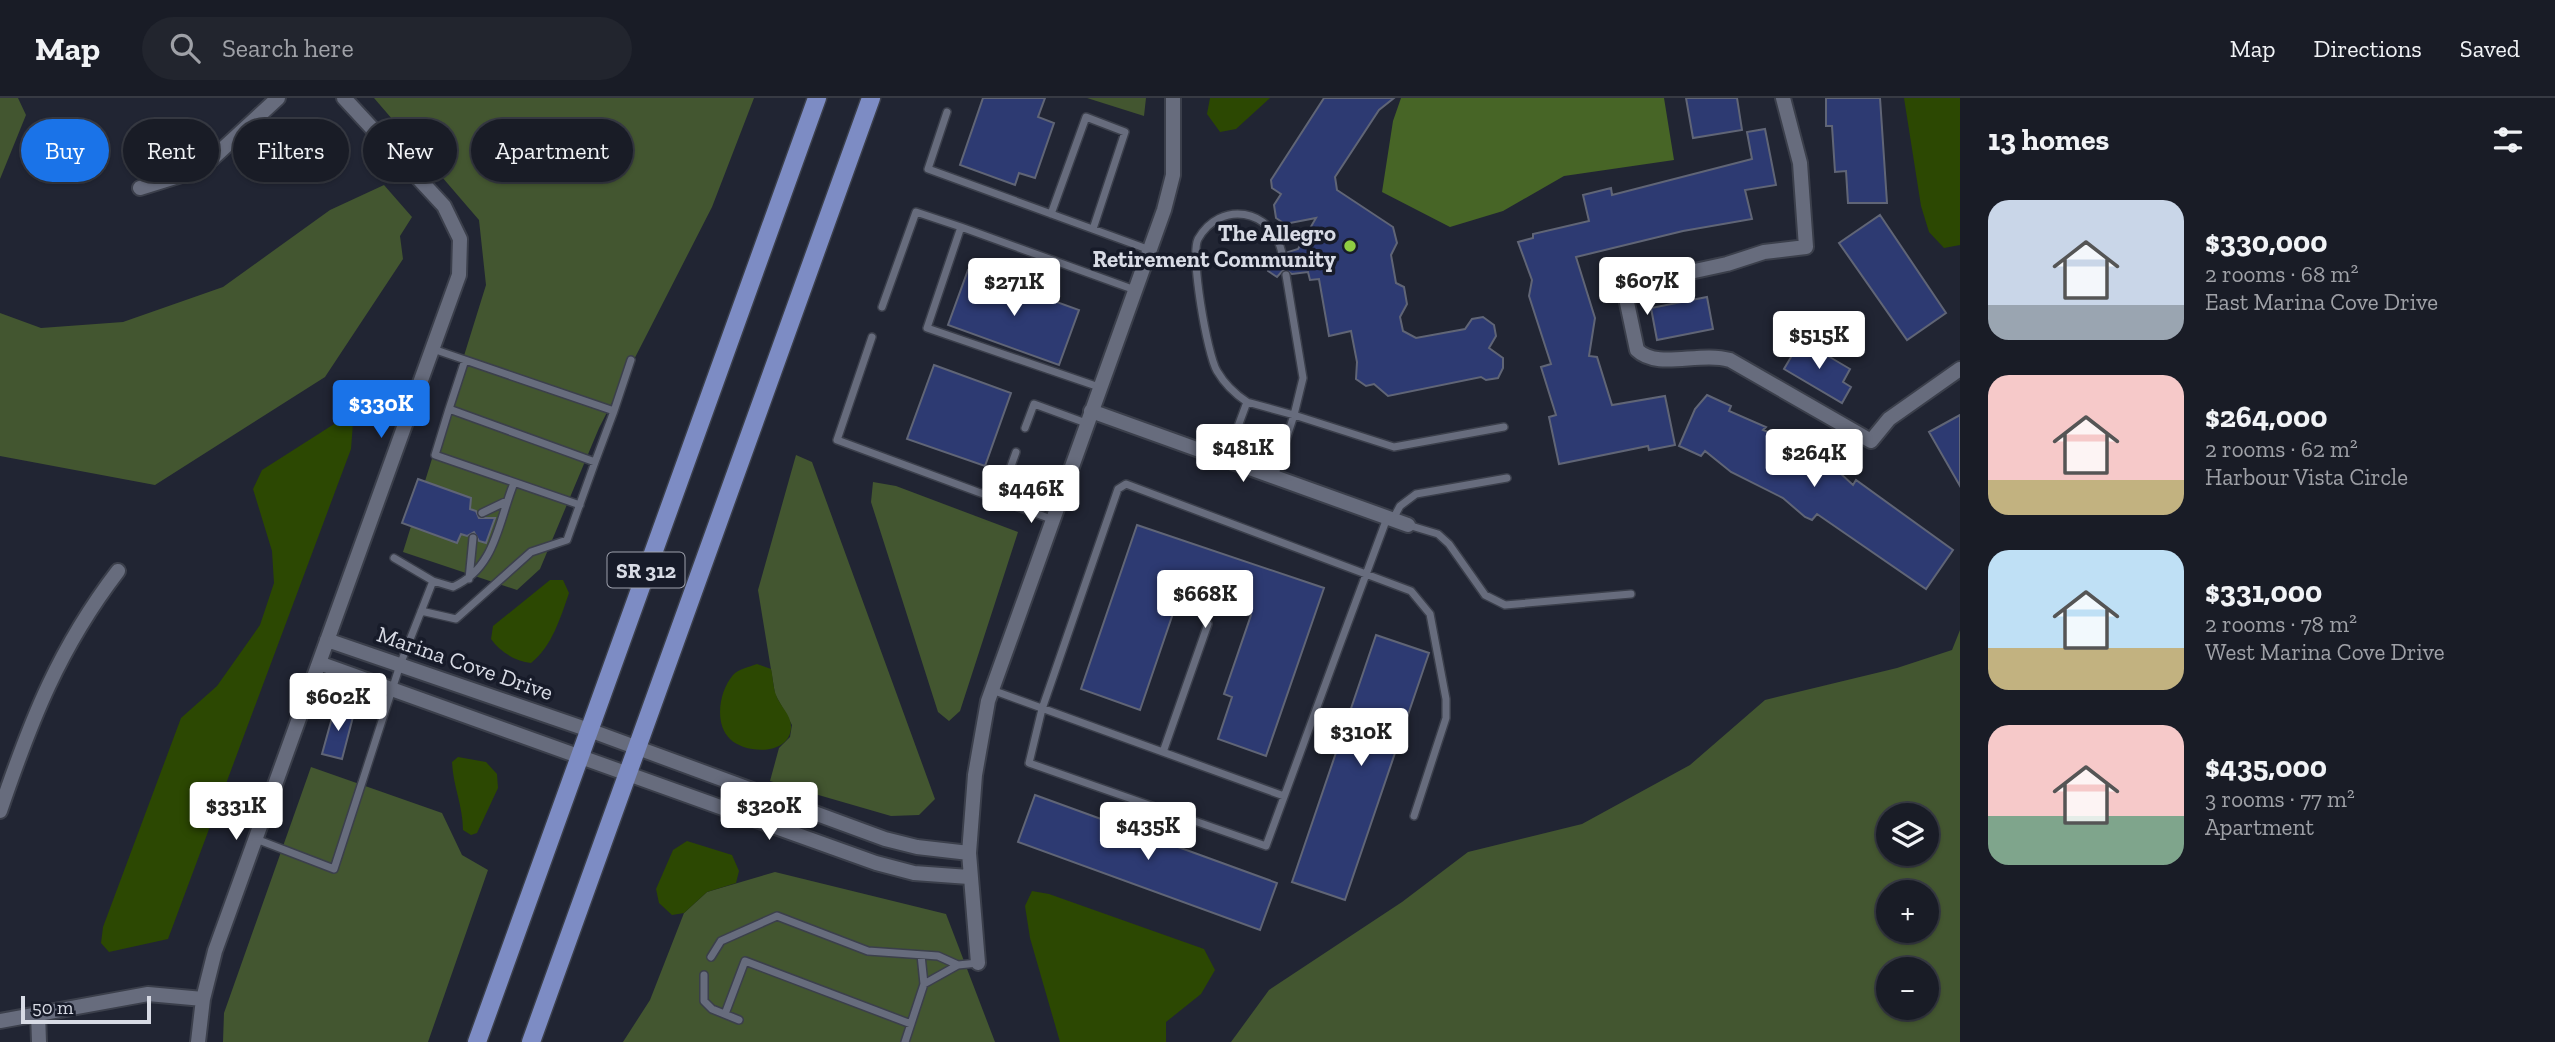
<!DOCTYPE html>
<meta charset="utf-8">
<style>
body{margin:0;font-family:"Zilla Slab",serif;background:#22252e;color:#f1f3f6;height:100vh;display:flex;flex-direction:column;font-size:26px;white-space:nowrap}
*{box-sizing:border-box;margin:0}
p{font-size:23px;color:#9fa1a7}
.icon{flex:none;width:38px;height:38px;fill:none;stroke:currentColor;stroke-width:2;stroke-linecap:round;stroke-linejoin:round}
.map{position:relative;flex:1;overflow:hidden}
.details{display:flex;flex-direction:column;background:#191c26;width:595px}
.details>*{flex:none}
.top-card{position:absolute;left:21px;top:21px;width:665px;height:63px;display:flex;gap:14px}
.controls{position:absolute;left:1876px;top:705px;display:grid;gap:14px}
.controls a{display:grid;place-items:center;width:63px;height:63px;border-radius:50%;background:#191c26;box-shadow:0 2px 5px #0004,0 0 0 2px #373a43;font-size:35px}
.scale{position:absolute;left:21px;bottom:18px;width:130px;box-sizing:border-box;padding-left:7px;border:4px solid #d8dbe5;border-top:0;font-size:19px;line-height:24px;white-space:nowrap;color:#d8dbe5;-webkit-text-stroke:5px #171b29;paint-order:stroke}
.price{position:absolute;translate:-50% -60px;padding:0 16px;border-radius:7px;background:#fff;color:#222;font-size:23px;line-height:46px;filter:drop-shadow(0 2px 4px #0008)}
.price::after{content:'';position:absolute;left:50%;top:42px;width:21px;height:16px;margin-left:-10px;background:inherit;clip-path:polygon(0 0,100% 0,50% 100%)}
.price.on{background:#1a73e8;color:#fff}
ul{padding:0;list-style:none}
li{display:flex;align-items:center;gap:21px;height:175px;padding:0 28px}
li span{display:grid;place-items:center;flex:none;width:196px;height:140px;border-radius:21px;color:#555}
li>.icon{margin-inline-start:auto}
span .icon{width:84px;height:84px;fill:#fffc;stroke-width:1}
li b{font-size:30px}
h2{display:flex;justify-content:space-between;align-items:center;height:84px;padding:0 28px;font-size:30px}
.chip{padding:0 24px;border-radius:32px;background:#191c26;box-shadow:0 2px 5px #0004,0 0 0 2px #373a43;font-size:24px;line-height:63px}
.chip.on{background:#1a73e8;color:#fff}
header{display:flex;align-items:center;gap:42px;box-sizing:border-box;height:98px;padding:0 35px;background:#191c26;border-bottom:2px solid #373a43}
header strong{font-size:33px}
nav{display:flex;gap:38px;margin-inline-start:auto;font-size:24px}
.search{width:490px;height:63px;background:#22252e;display:flex;align-items:center;gap:18px;box-sizing:border-box;padding:0 24px;border-radius:38px;color:#9fa1a7;font-size:26px}
main{display:flex;flex:1;min-height:0}
.map>svg:first-child{display:block}
</style>
<header>
<strong>Map</strong>
<div class="search"><svg class="icon" aria-label="search" viewBox="0 0 24 24"><circle cx="10" cy="10" r="6"/><path d="M15 15l6 6"/></svg>Search here</div>
<nav><a>Map</a><a>Directions</a><a>Saved</a></nav>
</header>
<main>
<div class="map">
<svg width="1960" height="944" viewBox="0 0 1960 944">
<rect width="100%" height="100%" fill="#212533"/>
<!-- green -->
<path fill="#435630" fill-rule="evenodd" d="M0,0H18L26,17L0,81Z
M374,0H754L712,109L599,330L540,471L517,492L403,454L486,187L479,122Z
M1087,0H1146L1144,18Z
M384,87L412,119L400,138L403,161L325,279L155,387L0,358V215L41,230L123,224L223,189L330,112Z
M796,357L812,364L935,701L919,717L891,718L770,683L779,650L790,639L792,627L775,596L758,492Z
M873,384L896,388L1018,434L960,613L949,623L938,614L871,404Z
M1960,532V944H1231L1269,892L1402,804L1468,754L1582,726L1690,667L1765,602L1897,570L1952,552ZM1888,718H1927V756H1888ZM1888,794H1927V833H1888ZM1888,872H1927V910H1888Z
M311,669L442,715L462,757L488,772L428,944H223L224,915Z
M775,774L946,816L995,944H623L650,902L684,815L707,794Z"/>
<!-- forest -->
<path fill="#476526" d="M1401,0H1664L1674,62L1564,78L1503,113L1450,129L1382,94L1393,23Z"/>
<!-- water -->
<path fill="#2c4802" d="M1210,0H1270L1236,31L1220,34L1207,16Z
M1904,0H1960V147L1944,150L1929,134L1921,108Z
M342,321L353,325L351,351L168,841L109,854L101,845L103,829L181,620L217,588L260,527L274,485L272,453L253,391L262,372Z
M550,482H563L569,495C561,518 552,549 531,565C515,563 500,554 491,541L493,528Z
M757,566L771,571C773,579 773,589 776,597C780,608 792,618 791,630C789,658 745,656 730,641C714,626 719,593 733,577C738,571 749,569 757,566Z
M458,659L486,664L497,676L498,690L477,735L471,737L463,732C463,708 453,688 452,664Z
M687,743L732,757L739,773L736,785L707,794L684,815L672,817L659,805L656,791L673,752Z
M1032,793L1049,796L1204,851L1215,872L1201,896L1166,924V944H1060L1030,840L1025,808Z"/>
<!-- building -->
<path fill="#2d3a72" stroke="#606576" stroke-width="2" d="M983,0H1045L1038,19L1054,25L1035,80L1019,75L1015,87L960,67Z
M1324,0H1394L1379,12L1335,79L1337,92L1393,129L1397,145L1391,157L1396,185L1404,189L1407,206L1400,219L1403,233L1416,240L1465,231L1472,221L1483,219L1494,227L1496,238L1489,250L1503,260V270L1498,280L1486,282L1481,279L1388,298L1374,286L1366,288L1356,281L1357,264L1351,233L1329,238L1319,181L1310,182L1308,174L1292,176L1284,171L1277,179L1268,173L1267,164L1272,158L1283,161L1288,154L1298,151L1316,120L1285,126L1276,120L1274,107L1281,96L1272,90L1271,82Z
M1686,0H1737L1742,32L1693,40Z
M1826,0H1880L1887,105H1848L1846,73L1835,74L1832,28H1826Z
M1765,31L1776,87L1745,92L1752,121L1683,133L1576,159L1595,220L1589,258L1597,259L1612,307L1665,298L1675,347L1649,352L1648,348L1559,366L1549,319L1556,317L1541,269L1551,266L1529,198L1532,182L1518,144L1533,140V136L1589,123L1583,97L1611,90L1612,97L1752,61L1747,34Z
M1880,117L1946,215L1907,242L1839,145Z
M968,172L1079,212L1059,267L948,227Z
M1707,199L1713,231L1657,242L1651,210Z
M1801,242L1850,271L1843,284L1851,289L1842,305L1784,271Z
M934,267L1011,295L985,368L907,341Z
M1707,297L1731,308L1729,313L1766,329L1763,332L1793,345L1802,353L1800,358L1839,374L1853,387L1856,382L1953,452L1926,491L1817,416L1812,422L1805,419L1783,400L1731,374L1705,353L1701,358L1679,348L1695,311Z
M1960,317V388L1929,334Z
M418,381L471,400L470,411L476,413L479,420H495L486,445L479,443L474,434L467,438L461,436L457,445L402,425Z
M1137,427L1324,490L1266,658L1218,641L1232,599L1224,596L1251,517L1181,492L1140,612L1081,591Z
M1376,537L1429,555L1345,802L1292,784Z
M335,609L354,615L342,661L322,656Z
M1035,697L1277,785L1260,832L1018,744Z"/>
<g fill="none" stroke-linecap="round" stroke-linejoin="round">
<!-- service casing -->
<g stroke="#3b3f4b" stroke-width="10">
<path id="service" d="M947,14L928,71L1150,152
M1051,116L1086,19L1125,34L1093,131
M961,129L1135,192
M1286,177L1303,280L1294,317L1394,349L1504,329
M882,209L916,114L961,129L927,230L1099,289
M872,239L837,342L1051,421
M433,251L614,313L595,364L449,311L465,262
M1247,304C1235,296 1224,285 1217,273C1207,256 1190,157 1198,141C1220,102 1272,110 1282,155
M449,311L435,357L580,407
M614,313L631,262
M1025,330L1034,306L1086,325
M1226,361L1247,304L1294,317L1274,379
M999,402L1016,354
M482,415L507,403
M1387,420C1346,529 1306,639 1266,748L1029,665L1042,611L1118,391L1126,386L1411,493L1430,516L1446,601V620L1414,718
M1393,421L1400,408L1416,396L1507,380
M1408,427L1438,436L1449,446L1485,497L1505,507L1631,496
M394,460L433,483L453,489C496,470 498,424 514,385
M469,481L473,440
M421,513L456,521L531,454L567,442L595,364
M992,592L1284,698
M1163,654L1208,526
M256,741L334,771L400,567L433,483
M711,859L721,843L777,818L868,853L938,858L958,867
M704,877V903L712,911L739,922
M924,886L958,867L978,865
M725,916L745,863L911,926
M905,944L924,886L921,857"/>
</g>
<!-- minor casing -->
<g stroke="#3b3f4b" stroke-width="18">
<path id="minor" d="M1783,0L1800,65L1806,149L1764,154L1727,166L1635,186L1626,200L1637,252C1658,272 1699,253 1730,262L1871,343L1889,321L1960,271
M140,90L201,71L278,0
M1091,313L1408,427
M327,542L589,632L885,741L917,749L969,755
M319,565L876,765L914,775L969,779
M0,713C31,622 59,550 118,473
M978,865L969,755L975,677L988,603L1164,112L1173,77V0
M38,915L39,944
M0,923L148,896L203,901
M198,944L203,901L215,853L459,177L460,141L444,108L344,0"/>
</g>
<!-- primary casing -->
<g stroke="#3b3f4b" stroke-width="21">
<path id="primary" d="M477,944L817,0
M531,944L871,0"/>
</g>
<!-- service -->
<use href="#service" stroke="#676c7d" stroke-width="7"/>
<!-- minor -->
<use href="#minor" stroke="#676c7d" stroke-width="14"/>
<!-- primary -->
<use href="#primary" stroke="#7d8cc4" stroke-width="18"/>
</g>
<!-- markers -->
<circle fill="#8fcd42" stroke="#171b29" stroke-width="2.5" cx="1350" cy="148" r="7"/>
<g text-anchor="middle" dominant-baseline="central" stroke-width="7" stroke-linejoin="round" paint-order="stroke">
<!-- shield labels -->
<rect fill="#171b29" stroke="#9ea1ad" stroke-width="2" x="607.5" y="454.5" width="77" height="35" rx="5"/>
<g font-size="21" font-weight="bold" fill="#d8dbe5">
<text x="646" y="472">SR 312</text>
</g>
<!-- poi labels -->
<g font-size="23" font-weight="bold" fill="#d8dbe5" stroke="#171b29" text-anchor="end">
<text x="1336" y="135">The Allegro<tspan x="1336" dy="26">Retirement Community</tspan></text>
</g>
<!-- street labels -->
<g font-size="23" fill="#d8dbe5" stroke="#171b29">
<text transform="translate(465 565) rotate(19)">Marina Cove Drive</text>
</g>
</g>
</svg>
<div class="controls">
<a><svg class="icon" aria-label="layers" viewBox="0 0 24 24"><path d="M12 4l9 5-9 5-9-5zM3 14l9 5 9-5"/></svg></a>
<a>+</a>
<a>−</a>
</div>
<div class="scale">50 m</div>
<b class="price" style="left:1647px;top:219px">$607K</b>
<b class="price" style="left:1014px;top:220px">$271K</b>
<b class="price" style="left:1819px;top:273px">$515K</b>
<b class="price on" style="left:381px;top:342px">$330K</b>
<b class="price" style="left:1243px;top:386px">$481K</b>
<b class="price" style="left:1814px;top:391px">$264K</b>
<b class="price" style="left:1031px;top:427px">$446K</b>
<b class="price" style="left:1205px;top:532px">$668K</b>
<b class="price" style="left:338px;top:635px">$602K</b>
<b class="price" style="left:1361px;top:670px">$310K</b>
<b class="price" style="left:236px;top:744px">$331K</b>
<b class="price" style="left:769px;top:744px">$320K</b>
<b class="price" style="left:1148px;top:764px">$435K</b>
<div class="top-card">
<a class="chip on">Buy</a>
<a class="chip">Rent</a>
<a class="chip">Filters</a>
<a class="chip">New</a>
<a class="chip">Apartment</a>
</div>
</div>
<section class="details">
<h2>13 homes<svg class="icon" aria-label="filters" viewBox="0 0 24 24"><path d="M4 7h16M4 17h16"/><circle cx="9" cy="7" r="2"/><circle cx="15" cy="17" r="2"/></svg></h2>
<ul>
<li><span style="background:linear-gradient(#c9d6e8 75%,#9aa5b1 0)"><svg class="icon" aria-label="home" viewBox="0 0 24 24"><path d="M3 11l9-7 9 7M6 9v11h12V9"/></svg></span><div><b>$330,000</b><p>2 rooms · 68 m²</p><p>East Marina Cove Drive</p></div></li>
<li><span style="background:linear-gradient(#f6c9c9 75%,#c2b280 0)"><svg class="icon" aria-label="home" viewBox="0 0 24 24"><path d="M3 11l9-7 9 7M6 9v11h12V9"/></svg></span><div><b>$264,000</b><p>2 rooms · 62 m²</p><p>Harbour Vista Circle</p></div></li>
<li><span style="background:linear-gradient(#bfe0f5 70%,#c2b280 0)"><svg class="icon" aria-label="home" viewBox="0 0 24 24"><path d="M3 11l9-7 9 7M6 9v11h12V9"/></svg></span><div><b>$331,000</b><p>2 rooms · 78 m²</p><p>West Marina Cove Drive</p></div></li>
<li><span style="background:linear-gradient(#f6c9c9 65%,#7fa58c 0)"><svg class="icon" aria-label="home" viewBox="0 0 24 24"><path d="M3 11l9-7 9 7M6 9v11h12V9"/></svg></span><div><b>$435,000</b><p>3 rooms · 77 m²</p><p>Apartment</p></div></li>
</ul>
</section>
</main>
